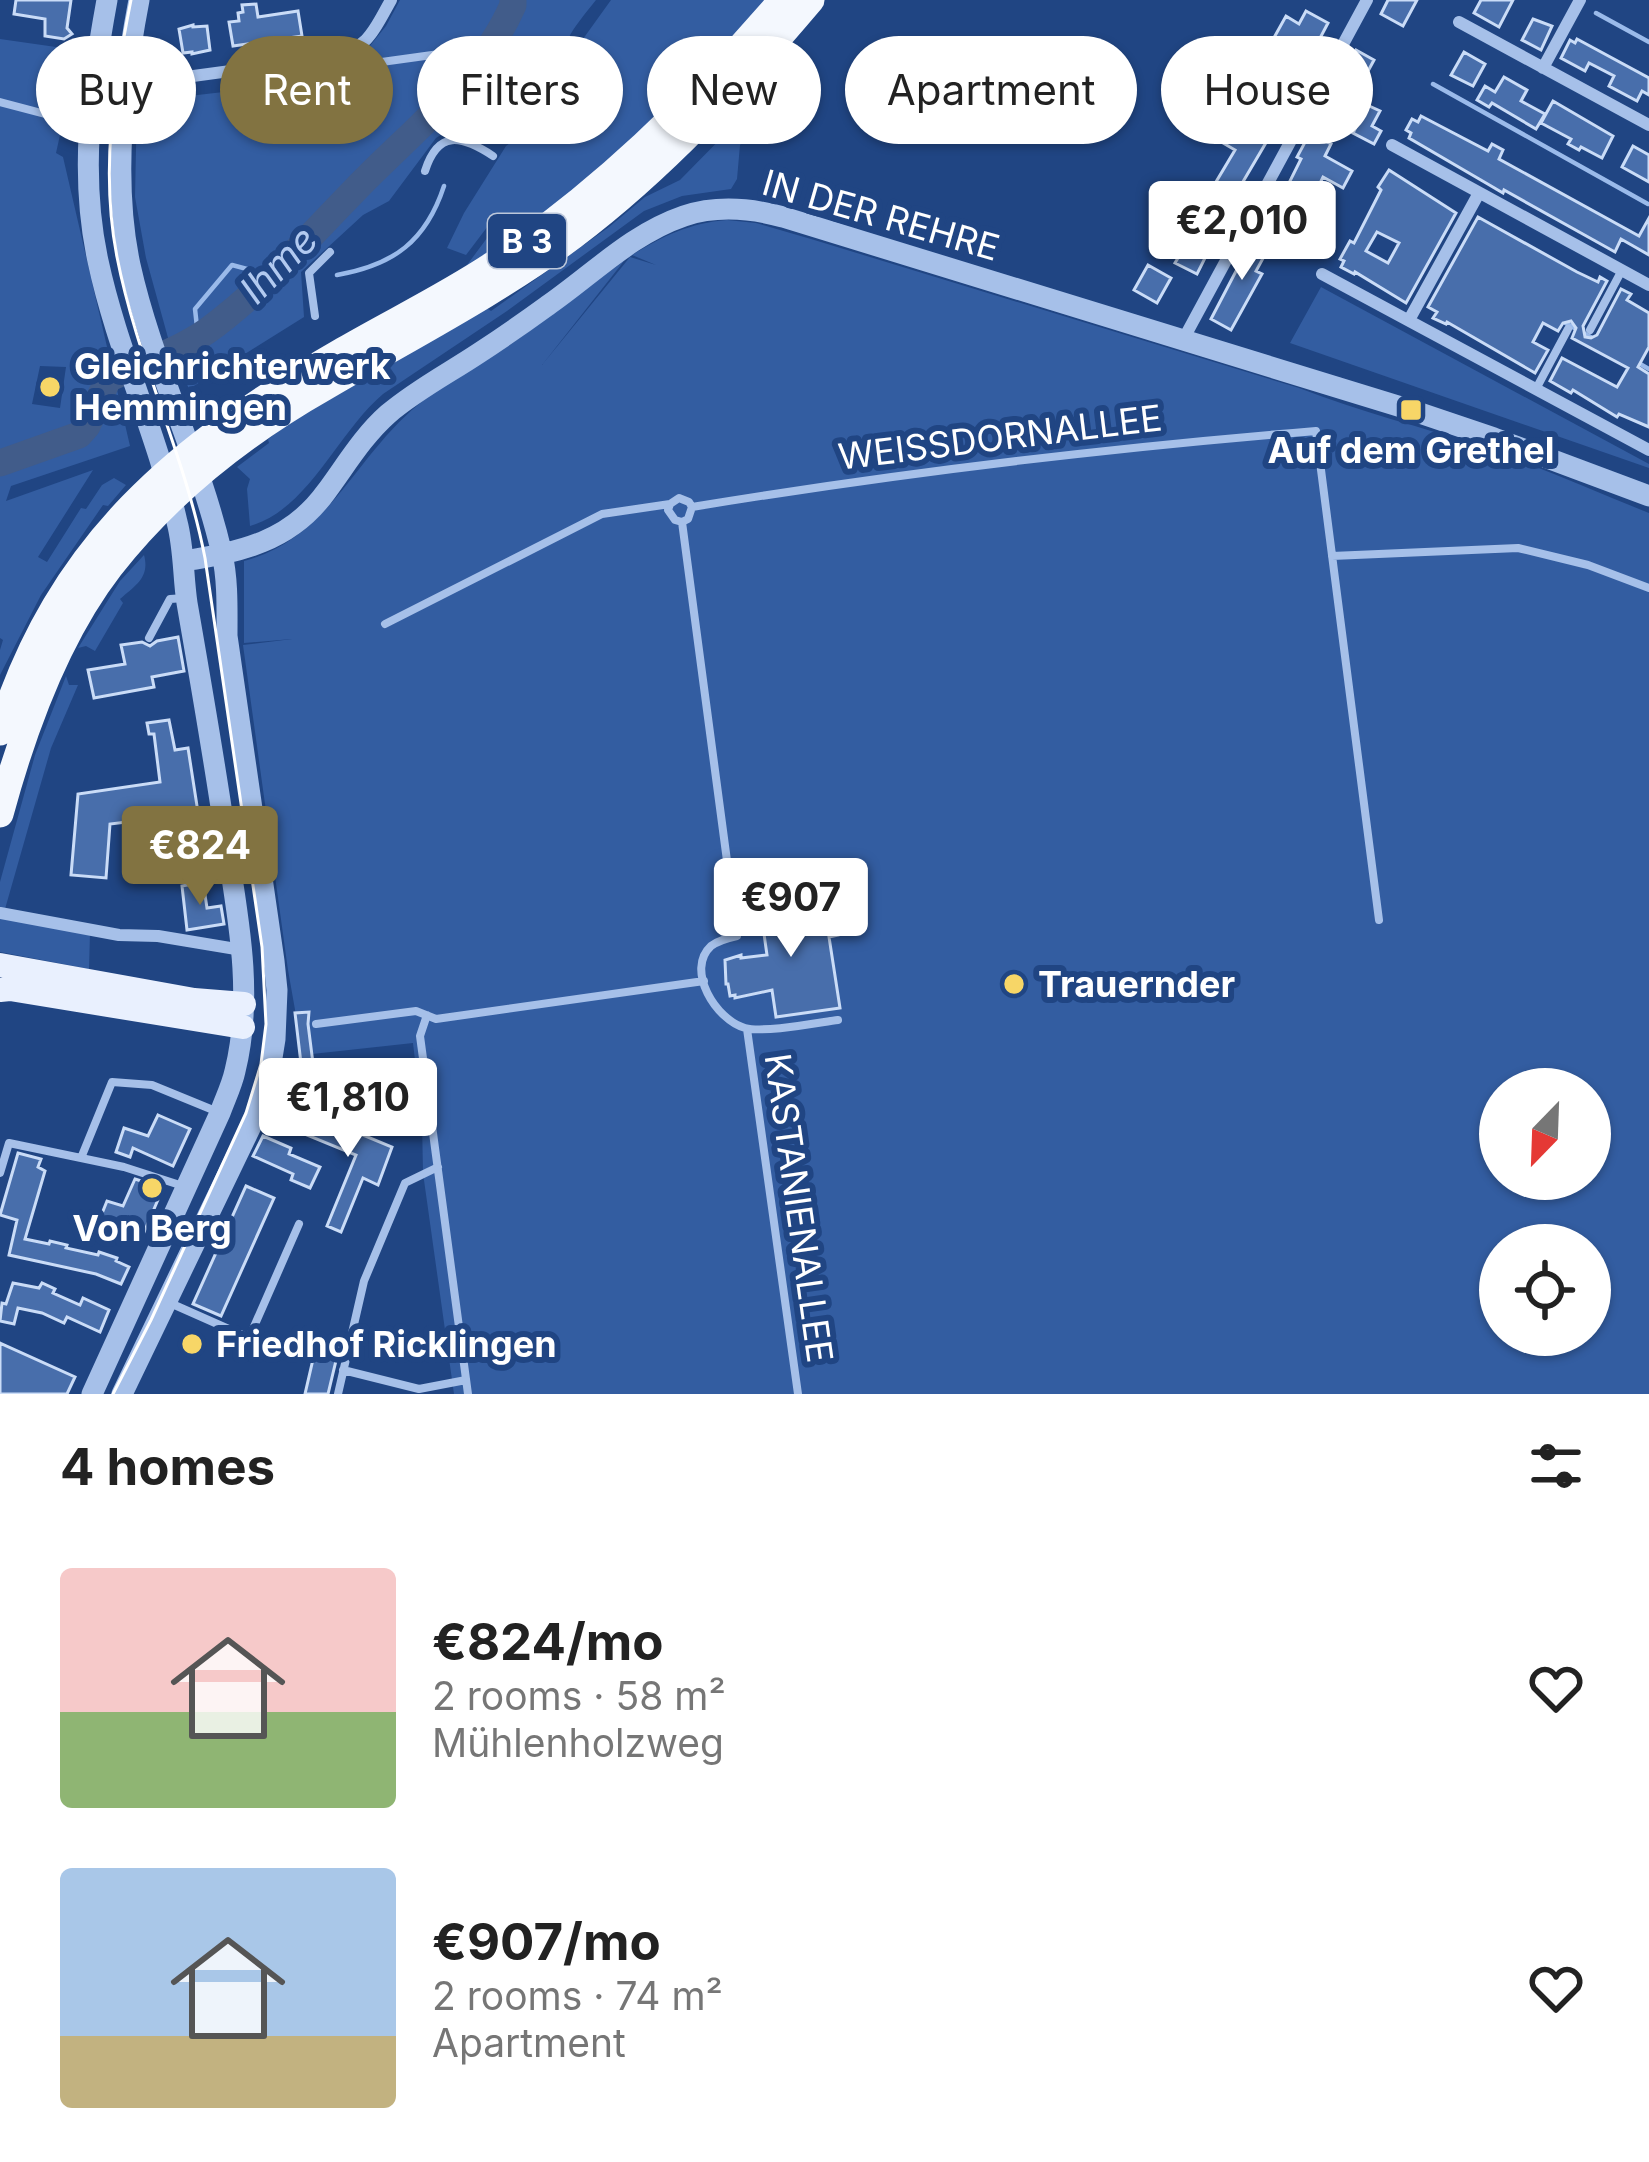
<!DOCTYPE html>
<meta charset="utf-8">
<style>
body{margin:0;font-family:Inter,sans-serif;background:#f6f6f6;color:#222;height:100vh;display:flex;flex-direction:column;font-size:45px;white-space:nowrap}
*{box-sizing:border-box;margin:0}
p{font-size:39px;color:#767676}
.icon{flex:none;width:66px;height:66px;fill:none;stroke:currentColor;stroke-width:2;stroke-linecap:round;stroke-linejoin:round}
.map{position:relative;height:1394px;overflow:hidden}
.sheet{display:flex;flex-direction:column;background:#fff;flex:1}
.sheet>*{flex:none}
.top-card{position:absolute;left:36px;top:36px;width:1578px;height:108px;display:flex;gap:24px}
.needle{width:78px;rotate:203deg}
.buttons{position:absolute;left:1479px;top:1068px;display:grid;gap:24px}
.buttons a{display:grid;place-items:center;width:132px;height:132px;border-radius:50%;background:#fff;box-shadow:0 3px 9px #0004;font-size:60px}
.price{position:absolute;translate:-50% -102px;padding:0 27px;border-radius:12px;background:#fff;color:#222;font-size:39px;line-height:78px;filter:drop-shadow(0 3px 6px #0008)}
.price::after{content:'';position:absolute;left:50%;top:72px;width:36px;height:27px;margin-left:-18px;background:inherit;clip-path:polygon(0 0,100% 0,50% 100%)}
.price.on{background:#827341;color:#fff}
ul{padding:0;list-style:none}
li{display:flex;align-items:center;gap:36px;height:300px;padding:0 60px}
li span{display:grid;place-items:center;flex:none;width:336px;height:240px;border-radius:12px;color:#555}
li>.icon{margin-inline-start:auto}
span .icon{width:144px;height:144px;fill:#fffc;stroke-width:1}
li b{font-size:51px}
h2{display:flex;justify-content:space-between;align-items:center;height:144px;padding:0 60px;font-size:51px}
.chip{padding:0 42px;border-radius:54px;background:#fff;box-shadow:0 3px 9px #0004;font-size:42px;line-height:108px}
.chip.on{background:#827341;color:#fff}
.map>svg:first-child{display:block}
</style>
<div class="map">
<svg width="1649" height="1394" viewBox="0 0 1649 1394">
<rect width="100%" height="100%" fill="#204583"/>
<!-- green -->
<path fill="#335da1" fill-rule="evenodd" d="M400,0H596C586,13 575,25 568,39C548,75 535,118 493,134L458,124L436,138L389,201L363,215L301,272L304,317L189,389L174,353C245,315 300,251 356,193C387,162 419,132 449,100L443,96C414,128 381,156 351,187C294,244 242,309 170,345L146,258L135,197L137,102L309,82L310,93L350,87L360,70L365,52L386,26Z
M611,0H769L688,88L551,210L464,269L496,226L491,222L466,255L447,248L464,213L506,146L531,128L550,106L583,39Z
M0,39L84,51L69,116L62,126L56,153L63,157L130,446L11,486L6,501L93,470L38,557L47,562L81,508L86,509L102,485L114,478L126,485L108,506L103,505L41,595L0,675V650L3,640L0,638ZM40,366L66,367L60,408L32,404Z
M788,70L798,77L740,145L737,179L731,189L682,196L644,211L507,311L383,394C337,433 309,509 250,526L247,489L250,479L237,467L269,443L268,439L287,425L485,307L491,311L609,227L645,197L680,180Z
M727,220L756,223L811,239L1299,388C1360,412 1423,427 1485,448C1540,467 1594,491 1649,513V1394H454L423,1173L422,1121L413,1043L303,1055L288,970L243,645L292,639L244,643V561C330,538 353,458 419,404C444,383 476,367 504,349C545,321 584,290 624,261L542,365L630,257L656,265L632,255C663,236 690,223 727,220ZM1500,1089H1590V1179H1500ZM1500,1245H1590V1335H1500Z
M1321,287L1649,464V468L1290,343Z
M144,555C150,577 136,585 120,599L123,603L95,651L86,646L78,648L120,581Z
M66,676L69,685H78L51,748L5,909L0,908V882L35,755Z
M0,918L90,933L89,969L0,952Z"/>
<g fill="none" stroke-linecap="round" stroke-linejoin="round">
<!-- stream -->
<path stroke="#9abaea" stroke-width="4.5" d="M1596,13L1649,42
M1433,84L1648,204
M337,275C394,265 426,241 444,186
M1562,321L1594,339
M198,336L195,309L232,265L270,275
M1635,361L1649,369"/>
<!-- river -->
<path stroke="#415c8a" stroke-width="27" d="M0,463L79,435L87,426L108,379C141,364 178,351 207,331C261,292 307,239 353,192C409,133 480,81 513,5V0"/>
</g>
<!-- building -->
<path fill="#486eab" stroke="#cadcf7" stroke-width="3" fill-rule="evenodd" d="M16,0H71L67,28L72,34L64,39L45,36V19L14,14Z
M1388,0H1417L1403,26L1381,14Z
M1481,0H1513L1499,27L1474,13Z
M256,4L258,17L298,11L302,36L233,46L229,22L239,21L238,13L243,12L242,5Z
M1306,11L1328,23L1318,42L1311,38L1289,79L1300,85L1224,214L1231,218L1219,240L1215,238L1197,274L1175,263L1219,190L1213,187L1235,150L1218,140L1228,124L1247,136L1271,94L1261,88L1276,60L1265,54L1286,16L1299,24Z
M1533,19L1552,26L1541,50L1522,40Z
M193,25V27L207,26L210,50L192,54V52L183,53L179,29Z
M1577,39L1649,78V95L1642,91L1637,101L1609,86L1614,76L1589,63L1585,71L1561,58L1570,40L1575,43Z
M1356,50L1374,60L1360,86L1342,76Z
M1464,52L1485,64L1473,86L1451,75Z
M1504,77L1527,90L1521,101L1545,114L1536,129L1492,103L1489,107L1477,100L1485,86L1495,92Z
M1553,101L1613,136L1602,158L1581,147L1579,150L1568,144L1571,139L1541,123Z
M1367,105L1380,111L1372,126L1381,131L1374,144L1353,133Z
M1421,116L1488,151L1492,144L1503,150L1499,159L1639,236L1649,218V255L1621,239L1615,252L1504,190L1503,193L1486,183L1409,138L1411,133L1406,130L1412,119L1418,122Z
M1310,133L1331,144L1325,156L1352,171L1343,188L1323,177L1308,208L1283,195L1301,159L1297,157Z
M1633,146L1649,155V182L1622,167Z
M1389,170L1456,213L1406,303L1355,272L1354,274L1341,267L1344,261L1340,259L1350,241L1354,243L1381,190L1378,187ZM1377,232L1399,243L1388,263L1366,251Z
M1478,217L1577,272L1598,282L1600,277L1607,281L1583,326L1585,337L1591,338L1597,335L1621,289L1631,294L1627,300L1649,313V347L1638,367L1649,374V427L1619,414L1617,417L1573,390L1571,393L1550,381L1562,358L1617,387L1628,368L1572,338L1576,328L1571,321L1563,323L1558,331L1543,323L1533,342L1548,350L1535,373L1447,322L1446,324L1433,318L1437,312L1428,307Z
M1257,231L1273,240L1256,271L1262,274L1231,330L1211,319Z
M1148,265L1171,278L1157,303L1134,290Z
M178,637L184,671L152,677L154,687L94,698L88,670L125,664L121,645L142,642L150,646L157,641Z
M169,720L175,750L188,748L204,851L172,855L167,817L110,824L106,878L71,875L78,794L160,782L154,734H149L147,723Z
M203,882L207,908L221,906L224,924L187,930L182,886Z
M823,898L826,915L834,914L838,935L829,937L840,1008L776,1017L772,990L735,998V995L730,996L728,984H726L725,960L741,955V958L767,955L760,906Z
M309,1012L308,1024L317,1095L305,1097L295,1013Z
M405,1062L411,1105L418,1104L420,1120L388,1125L377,1066Z
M305,1111L392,1147L378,1185L363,1178L341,1232L327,1226L356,1155L297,1131Z
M158,1115L190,1129L173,1166L133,1148L130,1157L116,1152L124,1128L148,1136Z
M263,1136L291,1148L289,1154L320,1167L310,1188L291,1180L293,1174L253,1156Z
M18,1153L41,1159L38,1167L45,1171L25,1239L49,1244L50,1241L67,1245L66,1248L98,1255L99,1252L117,1258L116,1261L129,1267L121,1284L96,1274L9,1255L17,1220L0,1215Z
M135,1179L163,1188L142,1237L101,1216L107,1201L123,1206Z
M246,1186L274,1198L221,1316L193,1304Z
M13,1283L39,1288L42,1283L55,1289L53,1293L80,1305L83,1298L109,1310L100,1332L67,1317L64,1323L42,1313L18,1308L14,1324L0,1321L2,1303L6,1304Z
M317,1342L339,1348L328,1394H305Z
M0,1343L75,1377L67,1394H0Z"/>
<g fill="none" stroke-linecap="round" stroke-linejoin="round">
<!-- service -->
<path stroke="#a6c0e9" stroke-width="8" d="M343,56L360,65L461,51
M0,102L87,125
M425,171C438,130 461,135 493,156
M315,316L309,273L330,252
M1590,330L1622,270
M1536,389L1568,329
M692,507C899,473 1107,448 1316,431L1379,920
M682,522L675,520L668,510L670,504L679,498L689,502L692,507L688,519L682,522L737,936C728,938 719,940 711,946C685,970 716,1020 745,1028C764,1033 816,1023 838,1020
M1332,556L1518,548L1588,565L1649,588
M385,624L602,514L670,504
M149,638L170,599L185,598
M427,1015L420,1036L468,1394
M316,1024L416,1011L436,1019L704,981
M747,1029L798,1394
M81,1158L124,1167L183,1186
M0,1173L9,1143L81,1158L112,1082L152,1085L218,1112
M170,1303L249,1338L299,1224
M343,1370L419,1389L466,1380
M338,1394L364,1281L405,1183L438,1167"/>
<!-- minor -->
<path stroke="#a6c0e9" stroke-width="12" d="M1459,22L1649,125
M1543,68L1580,0
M94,83L134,84L333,57C370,46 373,32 391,0
M1392,145L1649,285
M1322,274L1649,450
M1409,320L1479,193
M1183,340L1367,0
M0,913L119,935L158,936L242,950"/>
<!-- tertiary -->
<path stroke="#a6c0e9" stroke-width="21" d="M183,561C240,552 290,542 326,492C346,465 363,436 388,414C416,390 449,373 479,353C502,338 525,322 547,306C592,275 631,234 684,216C717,205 750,208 783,217L1411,410L1494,438L1649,496
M92,1394L220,1113C225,1099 232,1085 235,1071C255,990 236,908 224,827C213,752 200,678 187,603C183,576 184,548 177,522C157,433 117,350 98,261C79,174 91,87 107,0
M122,1394L254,1120L269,1076L275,1039L277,990L274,961L227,636C227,609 228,580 222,554C199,455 152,364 130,265C112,181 123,83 139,0"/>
<!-- primary -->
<path stroke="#e9f0fe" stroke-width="24" d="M0,965L194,1000L244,1004
M0,990L10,989L243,1027"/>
<!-- trunk -->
<path stroke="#f4f8fe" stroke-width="27" d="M0,732C59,543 177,446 344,350C394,321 446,296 494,264C603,192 697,99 782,0
M0,814C23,729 56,637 110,567C168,493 244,433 325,387C408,338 495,294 573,236C663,168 739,85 811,0"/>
<!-- tram -->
<path stroke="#fff" stroke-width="3" d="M113,1394L151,1320L246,1113L261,1064L266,1024L262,947L205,558C185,455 137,360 117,257C100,170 114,85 131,0"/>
</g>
<!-- markers -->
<g fill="#f7d667" stroke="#204583" stroke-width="4.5">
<circle cx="50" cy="387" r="12"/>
<rect x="1399" y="398" width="24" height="24" rx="6"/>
<circle cx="1014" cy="984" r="12"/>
<circle cx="152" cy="1188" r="12"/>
<circle cx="192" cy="1344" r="12"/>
</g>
<g text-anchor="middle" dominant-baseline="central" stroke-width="12" stroke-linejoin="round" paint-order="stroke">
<!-- shield labels -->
<rect fill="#204583" stroke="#bcc7da" stroke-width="3" x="488" y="214" width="78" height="54" rx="9"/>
<g font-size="33" font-weight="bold" fill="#fff">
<text x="527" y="241">B 3</text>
</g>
<!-- street labels -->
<g font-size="36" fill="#fff" stroke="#204583">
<text transform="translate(881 215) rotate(16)">IN DER REHRE</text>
<text transform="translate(1000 437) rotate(-7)">WEISSDORNALLEE</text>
<text transform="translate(799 1208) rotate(82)">KASTANIENALLEE</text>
</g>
<!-- poi labels -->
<g font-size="36" font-weight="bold" fill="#fff" stroke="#204583" text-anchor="start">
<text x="74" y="366">Gleichrichterwerk<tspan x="74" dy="41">Hemmingen</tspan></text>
<text x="1411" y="450" text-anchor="middle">Auf dem Grethel</text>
<text x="1038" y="984">Trauernder</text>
<text x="152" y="1228" text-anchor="middle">Von Berg</text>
<text x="216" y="1344">Friedhof Ricklingen</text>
</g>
<!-- water labels -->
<g font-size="39" font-style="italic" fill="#b2caf0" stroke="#204583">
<text transform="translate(278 264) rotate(-45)">Ihme</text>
</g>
</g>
</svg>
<div class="buttons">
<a><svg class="needle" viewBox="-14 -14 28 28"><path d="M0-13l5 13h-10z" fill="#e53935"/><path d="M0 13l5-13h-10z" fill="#767676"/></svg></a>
<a><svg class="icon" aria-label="locate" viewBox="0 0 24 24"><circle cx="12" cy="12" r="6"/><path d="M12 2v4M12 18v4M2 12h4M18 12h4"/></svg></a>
</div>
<b class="price" style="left:1242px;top:283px">€2,010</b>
<b class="price on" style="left:200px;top:908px">€824</b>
<b class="price" style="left:791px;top:960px">€907</b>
<b class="price" style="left:348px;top:1160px">€1,810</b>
<div class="top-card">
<a class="chip">Buy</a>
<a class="chip on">Rent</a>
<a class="chip">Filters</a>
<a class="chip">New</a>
<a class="chip">Apartment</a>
<a class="chip">House</a>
</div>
</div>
<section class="sheet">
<h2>4 homes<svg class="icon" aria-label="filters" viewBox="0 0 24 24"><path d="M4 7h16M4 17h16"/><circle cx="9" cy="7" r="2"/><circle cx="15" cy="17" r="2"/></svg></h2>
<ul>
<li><span style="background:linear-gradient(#f6c9c9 60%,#8fb573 0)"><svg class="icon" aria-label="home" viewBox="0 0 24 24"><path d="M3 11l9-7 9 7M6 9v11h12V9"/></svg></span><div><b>€824/mo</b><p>2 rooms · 58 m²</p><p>Mühlenholzweg</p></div><svg class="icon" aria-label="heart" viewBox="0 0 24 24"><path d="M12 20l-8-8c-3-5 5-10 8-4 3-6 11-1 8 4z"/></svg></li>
<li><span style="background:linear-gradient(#a9c7e8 70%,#c2b280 0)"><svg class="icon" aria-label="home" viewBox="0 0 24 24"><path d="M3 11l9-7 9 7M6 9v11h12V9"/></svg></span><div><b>€907/mo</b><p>2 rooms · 74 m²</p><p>Apartment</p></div><svg class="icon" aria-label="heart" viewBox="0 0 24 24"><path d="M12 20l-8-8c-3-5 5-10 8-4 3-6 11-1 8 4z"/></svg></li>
</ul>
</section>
